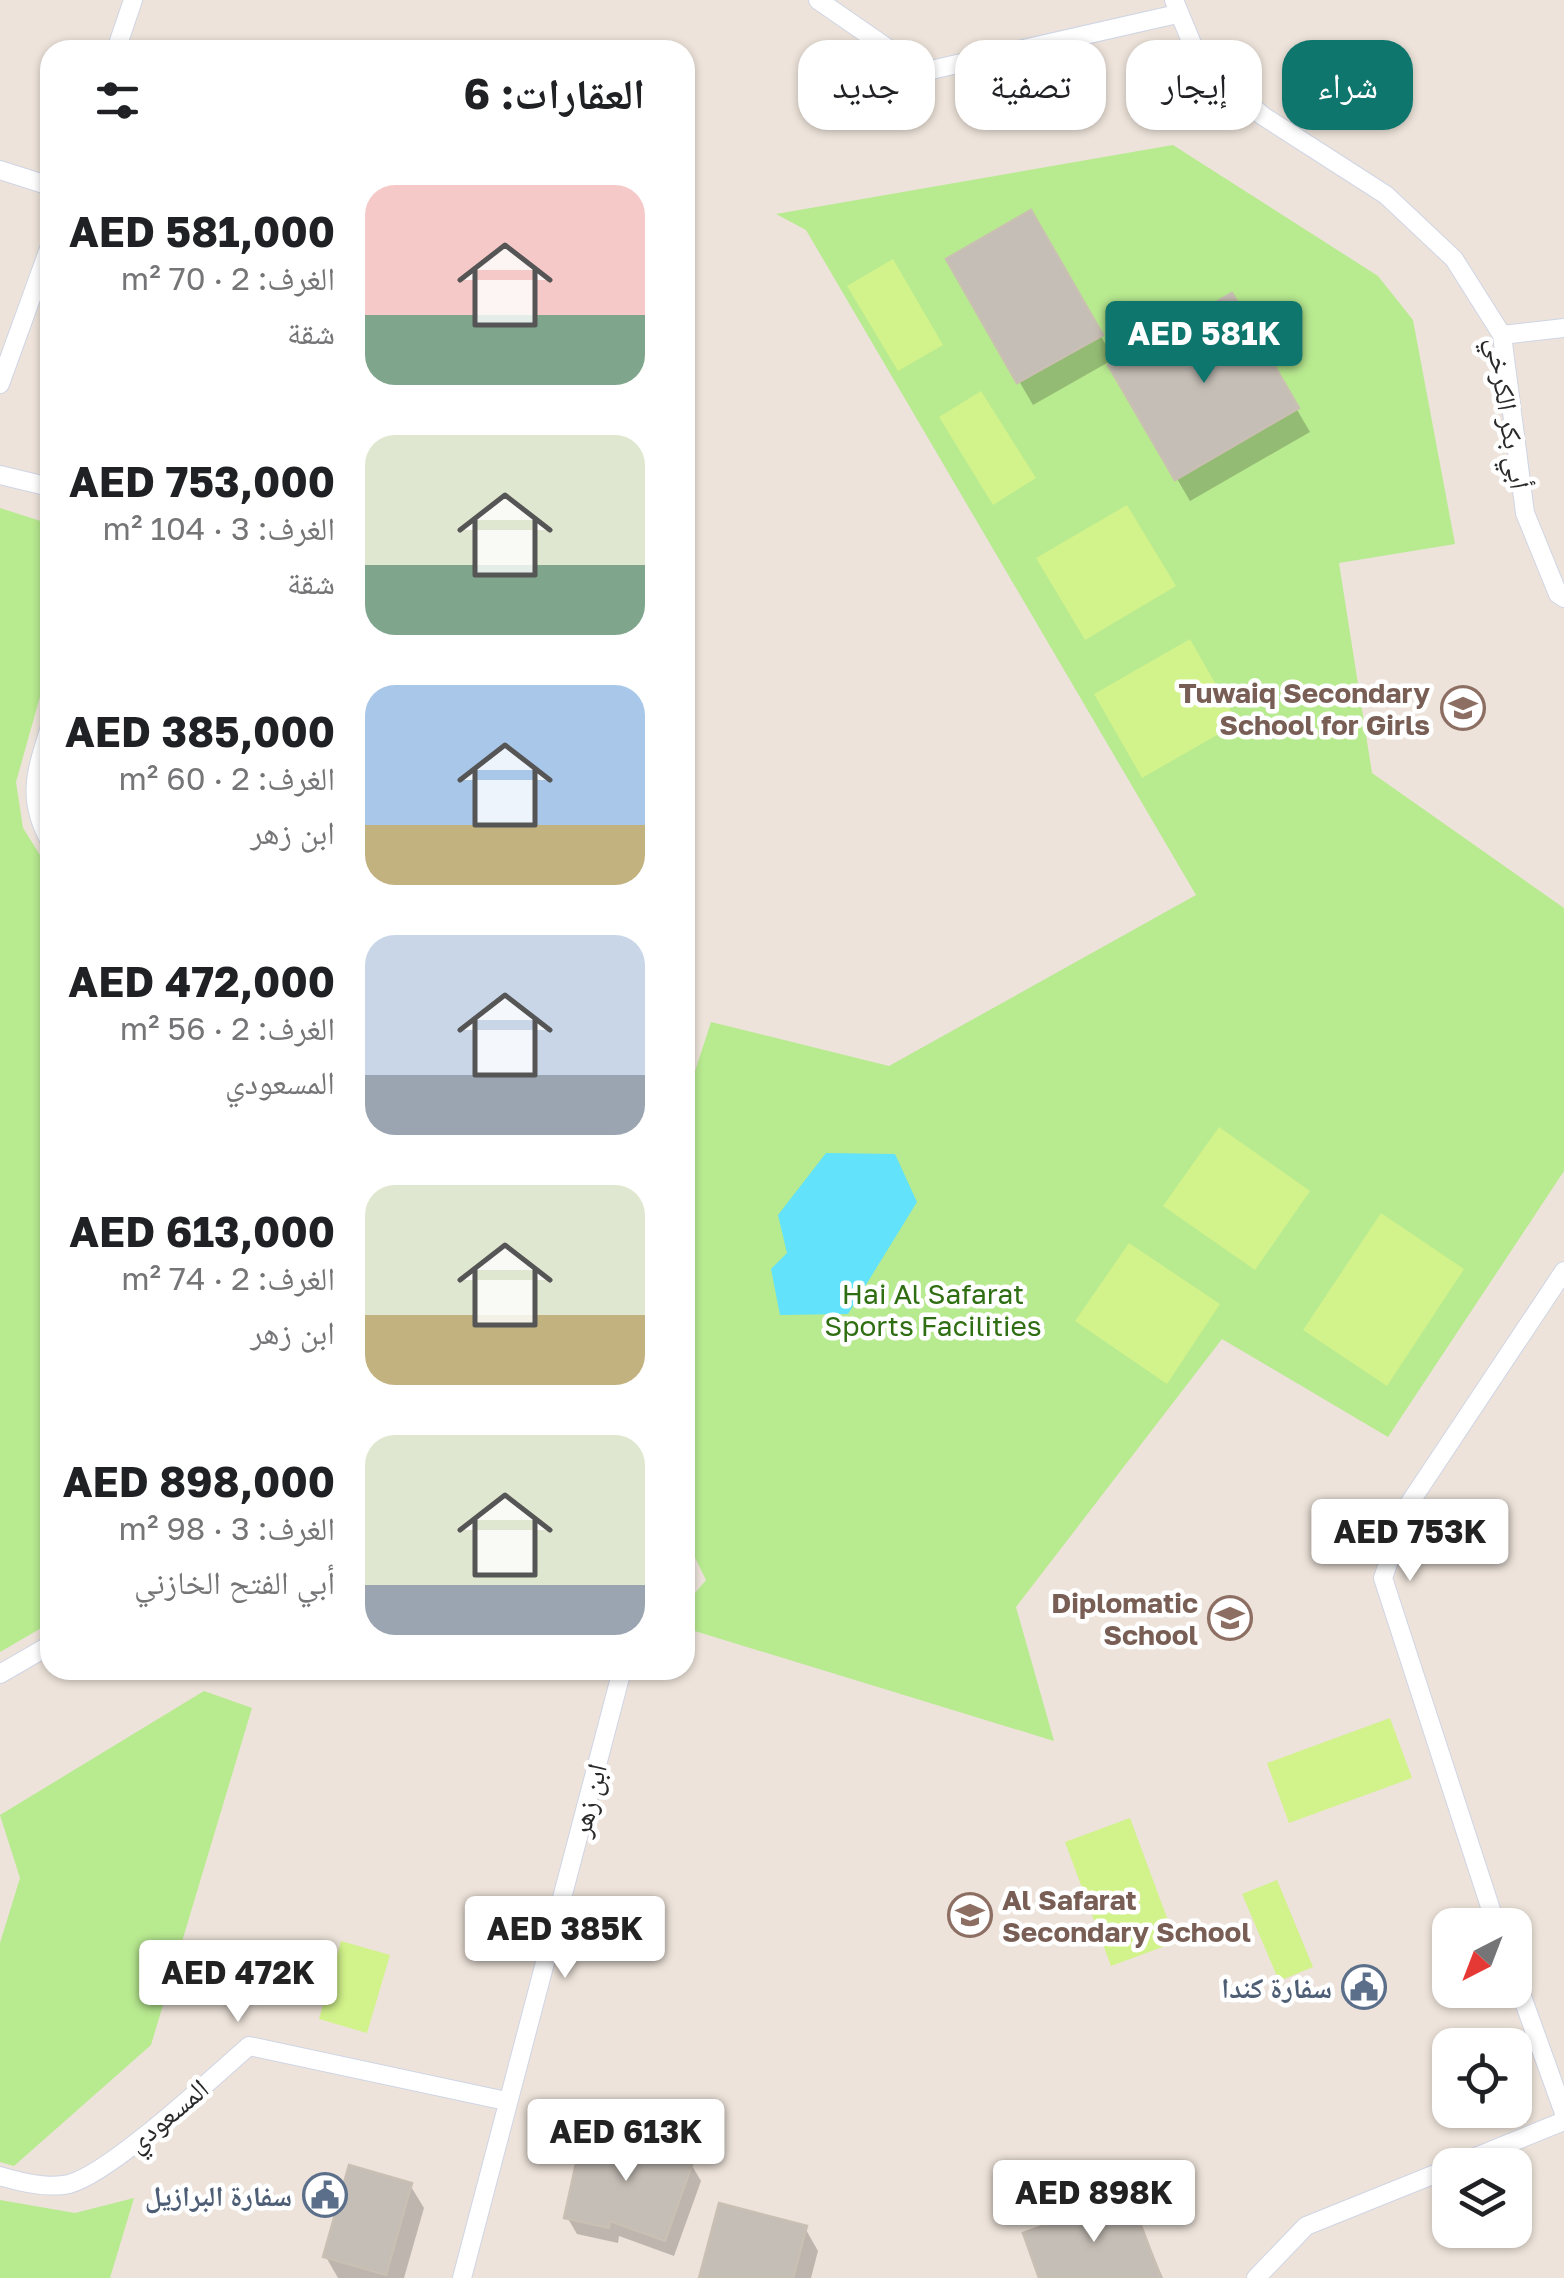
<!DOCTYPE html>
<html lang="ar">
<meta charset="utf-8">
<style>
body{margin:0;font-family:"Golos Text","Noto Naskh Arabic",sans-serif;background:#f6f6f6;color:#202124;direction:rtl;height:100vh;display:flex;flex-direction:column;font-size:38px;white-space:nowrap}
*{box-sizing:border-box;margin:0}
p{font-size:32px;color:#757577}
.icon{flex:none;width:55px;height:55px;fill:none;stroke:currentColor;stroke-width:2;stroke-linecap:round;stroke-linejoin:round}
.map{position:relative;flex:1;overflow:hidden;direction:ltr}
.panel{position:absolute;left:40px;top:40px;width:655px;height:1640px;display:flex;flex-direction:column;background:#fff;border-radius:30px;box-shadow:0 2px 8px #0004;direction:rtl}
.panel>*{flex:none}
.guide{position:absolute;left:725px;top:40px;width:688px;height:90px;direction:rtl;display:flex;gap:20px}
.needle{width:65px;rotate:222deg}
.buttons{position:absolute;left:1432px;top:1908px;display:grid;gap:20px}
.buttons a{display:grid;place-items:center;width:100px;height:100px;border-radius:20px;background:#fff;box-shadow:0 2px 8px #0004;font-size:50px}
.price{position:absolute;translate:-50% -85px;padding:0 22px;border-radius:10px;background:#fff;color:#222;font-size:32px;line-height:65px;filter:drop-shadow(0 2px 5px #0008)}
.price::after{content:'';position:absolute;left:50%;top:60px;width:30px;height:22px;margin-left:-15px;background:inherit;clip-path:polygon(0 0,100% 0,50% 100%)}
.price.on{background:#0f766e;color:#fff}
ul{padding:0;list-style:none}
li{display:flex;align-items:center;gap:30px;height:250px;padding:0 50px}
li span{display:grid;place-items:center;flex:none;width:280px;height:200px;border-radius:30px;color:#555}
li>.icon{margin-inline-start:auto}
span .icon{width:120px;height:120px;fill:#fffc;stroke-width:1}
li b{font-size:42px}
h2{display:flex;justify-content:space-between;align-items:center;height:120px;padding:0 50px;font-size:42px}
.chip{padding:0 35px;border-radius:30px;background:#fff;box-shadow:0 2px 8px #0004;font-size:35px;line-height:90px}
.chip.on{background:#0f766e;color:#fff}
.map>svg:first-child{display:block}
</style>
<div class="map">
<svg width="1564" height="2278" viewBox="0 0 1564 2278">
<rect width="100%" height="100%" fill="#ede3da"/>
<!-- green -->
<path fill="#b8ea90" d="M1173,145L1378,276L1413,320L1455,544L1339,563L1372,773L1564,908V1171L1388,1437L1222,1339L1016,1607L1054,1741L685,1628V1605L706,1580L685,1537V1102L711,1022L889,1066L1196,895L806,230L776,214Z
M0,508L50,524V661L16,782L23,828L50,871V1623L0,1652Z
M204,1691L252,1708L151,2045L14,2166L0,2162V1943L20,1878L0,1815Z
M134,2198L110,2278H0V2200L75,2213Z"/>
<!-- pitch -->
<path fill="#d2f28b" d="M893,259L943,345L898,371L847,286Z
M981,391L1036,478L993,505L939,417Z
M1127,505L1176,586L1085,640L1036,558Z
M1190,639L1238,723L1142,778L1094,694Z
M1219,1127L1310,1191L1255,1270L1163,1206Z
M1381,1213L1464,1269L1387,1386L1303,1330Z
M1129,1243L1220,1304L1167,1384L1075,1321Z
M1390,1718L1412,1778L1289,1823L1267,1763Z
M1130,1818L1176,1942L1111,1966L1065,1842Z
M1277,1880L1313,1967L1279,1981L1242,1894Z
M341,1941L390,1955L367,2033L319,2019Z"/>
<!-- water -->
<path fill="#62e2fb" d="M826,1153L895,1154L917,1202L848,1314L780,1315L771,1269L787,1253L778,1215Z"/>
<!-- shadow -->
<path fill="#0003" d="M1030,214L1114,359L1033,405L949,260Z
M1231,297L1310,432L1190,501L1111,366Z
M691,2164L701,2181L674,2256L619,2236L618,2243L577,2234L567,2217Z
M410,2185L424,2208L404,2278H338L326,2257Z
M1128,2197L1163,2278H1042Z
M805,2228L818,2251L811,2278H702Z"/>
<!-- building -->
<path fill="#c5beb6" stroke="#c9bfb3" stroke-width="2.5" d="M1031,210L1103,335L1017,383L946,259Z
M1232,293L1299,408L1175,480L1108,365Z
M584,2127L628,2137L693,2162L665,2241L610,2221L609,2228L564,2218Z
M349,2165L412,2183L386,2275L323,2257Z
M1129,2194L1161,2278H1039L1023,2233Z
M719,2203L807,2226L793,2278H699Z"/>
<g fill="none" stroke-linecap="round" stroke-linejoin="round">
<!-- minor casing -->
<g stroke="#cfd5e4" stroke-width="20">
<path id="minor" d="M818,0L922,72L1177,14
M1174,0L1200,63L1263,116L1386,195L1454,259L1502,335L1525,513L1558,594L1564,598
M116,50L133,0
M0,170L50,186
M1502,335L1564,328
M0,384L50,246
M0,475L50,487
M50,727C36,772 26,798 50,841
M0,1674L50,1645
M1496,1925L1383,1578L1409,1504L1564,1271
M1515,1977L1564,2113
M1456,2165L1564,2121
M0,2176C20,2182 48,2189 69,2184C111,2173 212,2078 249,2046L506,2101
M462,2278L622,1670
M1256,2278L1306,2226L1450,2168"/>
</g>
<!-- minor -->
<use href="#minor" stroke="#fff" stroke-width="18"/>
</g>
<!-- icons -->
<defs>
<g id="school-ring" transform="scale(2.25)"><circle r="9.5" fill="#fff" stroke="#8d6e63" stroke-width="1.5"/><path d="M0-5L7-2L0 1L-7-2ZM-4 1L0 2.5L4 1V4Q0 6-4 4Z" fill="#8d6e63"/></g>
<g id="civic-ring" transform="scale(2.25)"><circle r="9.5" fill="#fff" stroke="#5c6f8a" stroke-width="1.5"/><path d="M-.6-6.5H3V-4.5H.6V-3L4-1V1h2V6H-6V1h2V-1L-.6-3ZM-1.2 2.5V6h2.4V2.5Z" fill="#5c6f8a"/></g>
</defs>
<g fill-rule="evenodd">
<use href="#school-ring" x="1463" y="708"/>
<use href="#school-ring" x="1230" y="1618"/>
<use href="#school-ring" x="970" y="1915"/>
<use href="#civic-ring" x="1364" y="1987"/>
<use href="#civic-ring" x="325" y="2195"/>
</g>
<g text-anchor="middle" dominant-baseline="central" stroke-width="9" stroke-linejoin="round" paint-order="stroke">
<!-- street labels -->
<g font-size="28" fill="#2a2a2a" stroke="#fff">
<text transform="translate(1509 413) rotate(81)">أبي بكر الكرخي</text>
<text transform="translate(588 1800) rotate(-76)">ابن زهر</text>
<text transform="translate(167 2115) rotate(-40)">المسعودي</text>
</g>
<!-- education labels -->
<g font-size="28" font-weight="bold" fill="#785e54" stroke="#fff" text-anchor="end">
<text x="1430" y="692">Tuwaiq Secondary<tspan x="1430" dy="32">School for Girls</tspan></text>
<text x="1198" y="1602">Diplomatic<tspan x="1198" dy="32">School</tspan></text>
<text x="1002" y="1899" text-anchor="start">Al Safarat<tspan x="1002" dy="32">Secondary School</tspan></text>
</g>
<!-- park labels -->
<g font-size="28" fill="#2f6e12" stroke="#fff">
<text x="933" y="1293">Hai Al Safarat<tspan x="933" dy="32">Sports Facilities</tspan></text>
</g>
<!-- service labels -->
<g font-size="28" font-weight="bold" fill="#4e5e75" stroke="#fff" text-anchor="end">
<text x="1332" y="1987">سفارة كندا</text>
<text x="292" y="2195">سفارة البرازيل</text>
</g>
</g>
</svg>
<div class="buttons">
<a><svg class="needle" viewBox="-14 -14 28 28"><path d="M0-13l5 13h-10z" fill="#e53935"/><path d="M0 13l5-13h-10z" fill="#757577"/></svg></a>
<a><svg class="icon" aria-label="locate" viewBox="0 0 24 24"><circle cx="12" cy="12" r="6"/><path d="M12 2v4M12 18v4M2 12h4M18 12h4"/></svg></a>
<a><svg class="icon" aria-label="layers" viewBox="0 0 24 24"><path d="M12 4l9 5-9 5-9-5zM3 14l9 5 9-5"/></svg></a>
</div>
<b class="price on" style="left:1204px;top:386px">AED 581K</b>
<b class="price" style="left:1410px;top:1584px">AED 753K</b>
<b class="price" style="left:565px;top:1981px">AED 385K</b>
<b class="price" style="left:238px;top:2025px">AED 472K</b>
<b class="price" style="left:626px;top:2184px">AED 613K</b>
<b class="price" style="left:1094px;top:2245px">AED 898K</b>
<div class="guide">
<a class="chip on">شراء</a>
<a class="chip">إيجار</a>
<a class="chip">تصفية</a>
<a class="chip">جديد</a>
</div>
<section class="panel">
<h2>العقارات: 6<svg class="icon" aria-label="filters" viewBox="0 0 24 24"><path d="M4 7h16M4 17h16"/><circle cx="9" cy="7" r="2"/><circle cx="15" cy="17" r="2"/></svg></h2>
<ul>
<li><span style="background:linear-gradient(#f6c9c9 65%,#7fa58c 0)"><svg class="icon" aria-label="home" viewBox="0 0 24 24"><path d="M3 11l9-7 9 7M6 9v11h12V9"/></svg></span><div><b>AED 581,000</b><p>الغرف: 2 · 70 m²</p><p>شقة</p></div></li>
<li><span style="background:linear-gradient(#dfe7d0 65%,#7fa58c 0)"><svg class="icon" aria-label="home" viewBox="0 0 24 24"><path d="M3 11l9-7 9 7M6 9v11h12V9"/></svg></span><div><b>AED 753,000</b><p>الغرف: 3 · 104 m²</p><p>شقة</p></div></li>
<li><span style="background:linear-gradient(#a9c7e8 70%,#c2b280 0)"><svg class="icon" aria-label="home" viewBox="0 0 24 24"><path d="M3 11l9-7 9 7M6 9v11h12V9"/></svg></span><div><b>AED 385,000</b><p>الغرف: 2 · 60 m²</p><p>ابن زهر</p></div></li>
<li><span style="background:linear-gradient(#c9d6e8 70%,#9aa5b1 0)"><svg class="icon" aria-label="home" viewBox="0 0 24 24"><path d="M3 11l9-7 9 7M6 9v11h12V9"/></svg></span><div><b>AED 472,000</b><p>الغرف: 2 · 56 m²</p><p>المسعودي</p></div></li>
<li><span style="background:linear-gradient(#dfe7d0 65%,#c2b280 0)"><svg class="icon" aria-label="home" viewBox="0 0 24 24"><path d="M3 11l9-7 9 7M6 9v11h12V9"/></svg></span><div><b>AED 613,000</b><p>الغرف: 2 · 74 m²</p><p>ابن زهر</p></div></li>
<li><span style="background:linear-gradient(#dfe7d0 75%,#9aa5b1 0)"><svg class="icon" aria-label="home" viewBox="0 0 24 24"><path d="M3 11l9-7 9 7M6 9v11h12V9"/></svg></span><div><b>AED 898,000</b><p>الغرف: 3 · 98 m²</p><p>أبي الفتح الخازني</p></div></li>
</ul>
</section>
</div>
